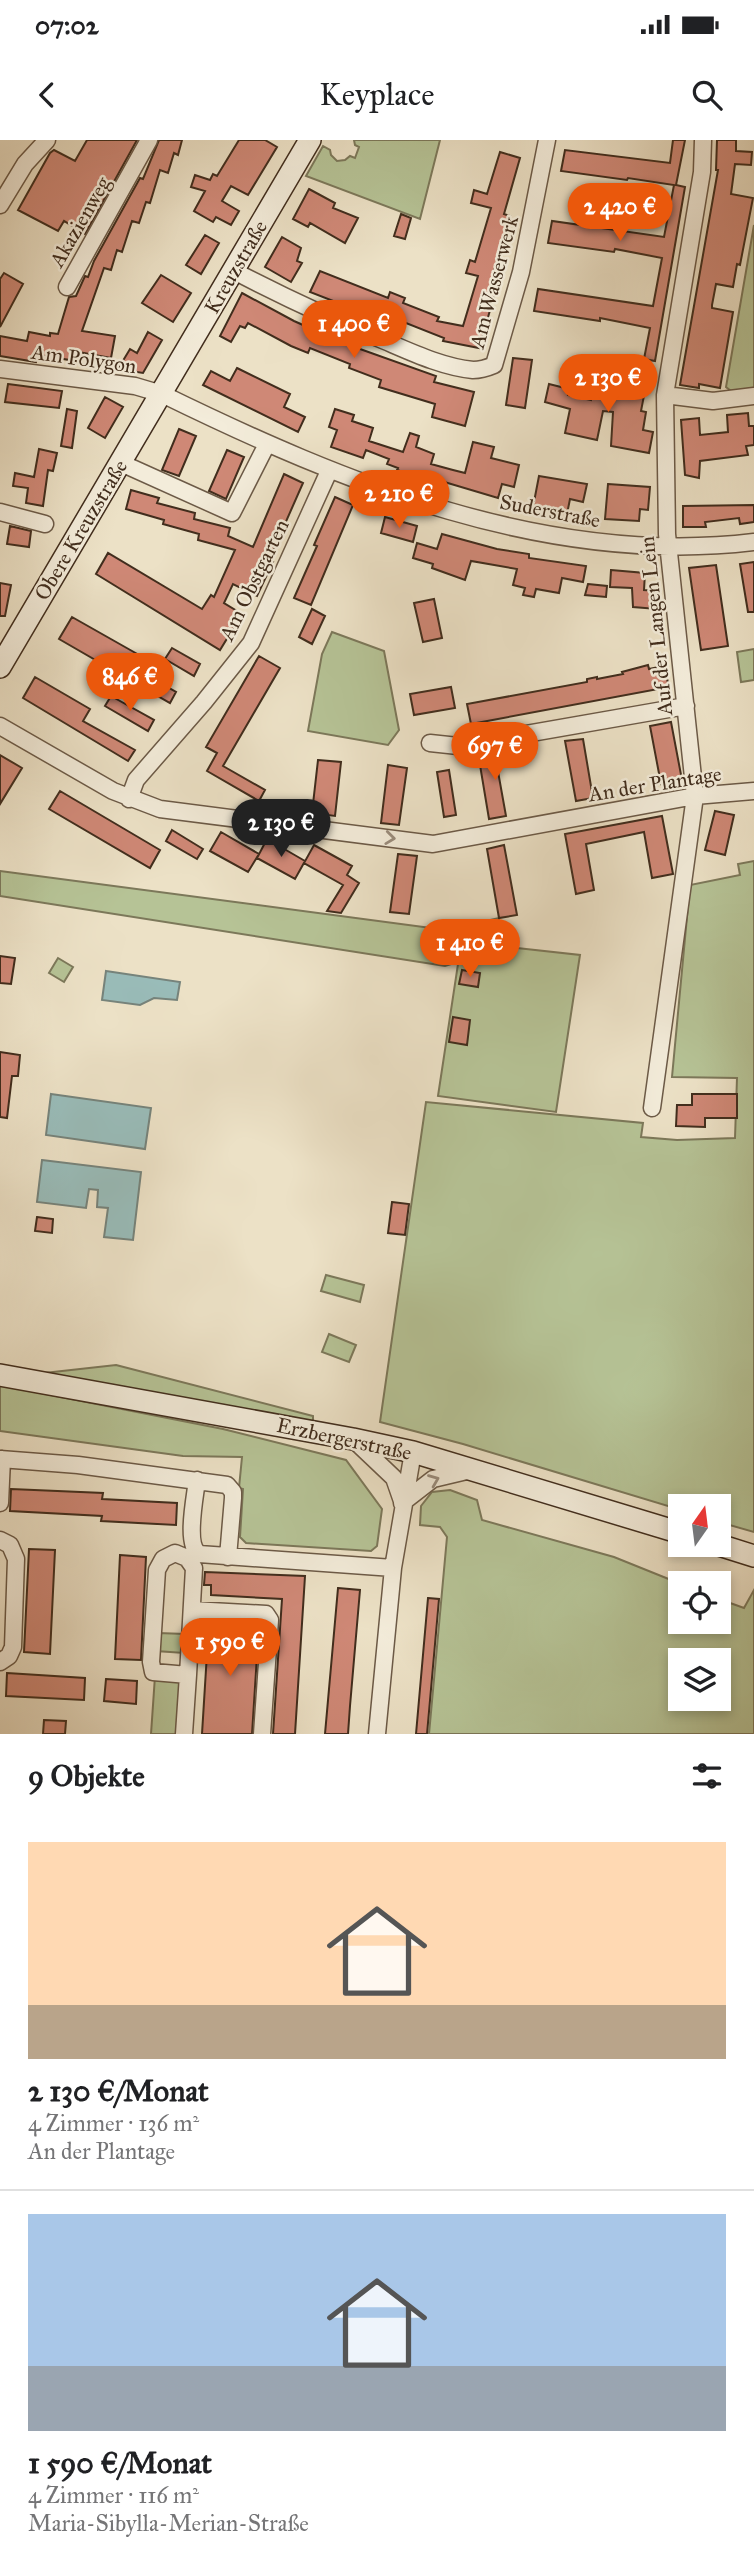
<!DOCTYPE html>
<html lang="de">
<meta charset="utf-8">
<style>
body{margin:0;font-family:"IM FELL Great Primer",serif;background:#f2f2f2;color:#202124;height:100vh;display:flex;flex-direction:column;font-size:26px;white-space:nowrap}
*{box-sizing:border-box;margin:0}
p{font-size:23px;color:#757577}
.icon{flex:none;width:38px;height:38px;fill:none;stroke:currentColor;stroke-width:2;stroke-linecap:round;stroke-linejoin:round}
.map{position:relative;height:1594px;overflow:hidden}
.details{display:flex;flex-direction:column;background:#fff;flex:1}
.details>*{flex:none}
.needle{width:46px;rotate:14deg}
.buttons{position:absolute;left:668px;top:1354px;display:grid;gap:14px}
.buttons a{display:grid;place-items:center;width:63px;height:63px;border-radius:0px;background:#fff;box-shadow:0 4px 10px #0003;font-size:35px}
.price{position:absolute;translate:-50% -60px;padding:0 16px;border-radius:24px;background:#ea580c;color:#fff;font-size:23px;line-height:46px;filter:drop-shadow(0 2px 4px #0008)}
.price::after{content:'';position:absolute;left:50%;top:42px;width:21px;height:16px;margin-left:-10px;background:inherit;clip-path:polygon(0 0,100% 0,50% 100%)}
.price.active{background:#222;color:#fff}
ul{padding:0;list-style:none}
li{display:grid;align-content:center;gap:14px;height:371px;padding:0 28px}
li+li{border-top:2px solid #e0e0e0}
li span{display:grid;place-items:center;height:217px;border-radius:0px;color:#555}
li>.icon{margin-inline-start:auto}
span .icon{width:126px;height:126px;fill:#fffc;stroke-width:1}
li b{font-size:30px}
h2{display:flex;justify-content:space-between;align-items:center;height:84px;padding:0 28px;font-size:30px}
.status{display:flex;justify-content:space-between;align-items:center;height:49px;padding:0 35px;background:#fff;direction:ltr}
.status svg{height:19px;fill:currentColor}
header{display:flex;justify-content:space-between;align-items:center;height:91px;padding:0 28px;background:#fff;font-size:32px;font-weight:600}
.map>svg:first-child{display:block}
</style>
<div class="status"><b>07:02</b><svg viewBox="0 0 49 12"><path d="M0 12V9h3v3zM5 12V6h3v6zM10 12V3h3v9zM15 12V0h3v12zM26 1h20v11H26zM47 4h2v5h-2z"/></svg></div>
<header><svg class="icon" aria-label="back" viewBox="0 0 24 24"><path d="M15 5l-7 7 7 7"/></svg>Keyplace<svg class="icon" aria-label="search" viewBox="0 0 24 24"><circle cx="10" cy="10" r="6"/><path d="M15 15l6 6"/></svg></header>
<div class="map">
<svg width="754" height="1594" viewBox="0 0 754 1594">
<rect width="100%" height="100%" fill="#ece1c6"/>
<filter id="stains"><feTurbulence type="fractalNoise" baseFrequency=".00286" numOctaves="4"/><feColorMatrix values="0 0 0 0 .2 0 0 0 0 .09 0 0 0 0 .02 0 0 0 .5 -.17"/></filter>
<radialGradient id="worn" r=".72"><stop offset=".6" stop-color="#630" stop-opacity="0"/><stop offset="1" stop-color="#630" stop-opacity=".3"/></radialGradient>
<!-- green -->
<path fill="#b6c396" stroke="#7c785a" stroke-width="2" fill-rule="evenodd" d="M354,0H440L420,79L306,36L323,6L330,10L331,15L337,21L345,20L350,16L355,18L359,7L355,5Z
M754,85V248L731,251L726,247Z
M332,492L384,511L399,590L388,605L308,591L322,514Z
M754,509V540L741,542L737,512Z
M754,721V1392L719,1382V1367H681V1370L463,1304L380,1282L426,962L643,983L641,997L677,1000L735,998L737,938L672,937L690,745L740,735L738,724Z
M0,731L446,790L499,778L496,810L445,826L0,756Z
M499,806L580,815L556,972L438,956L458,824L497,816Z
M58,818L73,827L64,842L49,833Z
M326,1135L364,1145L360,1162L321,1151Z
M329,1194L356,1205L349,1222L322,1212Z
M116,1225L313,1276V1282L44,1233Z
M0,1245L223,1289L346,1320L382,1369L377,1406L371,1411L246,1403L240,1397L243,1349L239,1348L242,1317L183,1316L0,1291Z
M450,1350L477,1360L482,1380L614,1417L681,1444V1482H719V1459L744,1468L754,1450V1594H429L447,1397L440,1387L420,1385L421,1366L432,1352ZM681,1521H719V1559H681Z
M158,1493L185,1494L184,1513L156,1511Z
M155,1536L179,1538L182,1547L179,1594H151Z"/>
<!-- water -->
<path fill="#99bcb9" stroke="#76837b" stroke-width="2" d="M106,831L180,842L177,860L154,858L140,865L102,860Z
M51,954L151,968L145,1009L46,995Z
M42,1020L141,1032L133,1100L104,1097L108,1068L97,1067L98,1050L89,1049L86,1068L37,1062Z"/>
<!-- building -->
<path fill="#cf8876" stroke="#412d1d" stroke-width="2" d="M87,0H137L85,94L64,81L58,91L18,70L50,13L54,10L75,21Z
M159,0H182L178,15L174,13L168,33L160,30L150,63L146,62L139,83L132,81L122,112L117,110L111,130L104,128L82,191L115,196L111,218L78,212L76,221L38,215L36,222L0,216V196L27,201L29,192L50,196V193L58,194L69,157L76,156L85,136L88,137L94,121L140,38L143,39Z
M239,0H265L277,7L248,55L231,46L222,61L239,71L231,85L216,77L213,82L194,71L205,51L191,47L195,35L210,40L213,34L217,36Z
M673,0H685L676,45L685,47L655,221L644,219L650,188L600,178V181L534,171L538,149L653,166L662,118L615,109L614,112L548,103L552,81L664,97L674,45L628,38L627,40L561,31L565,10L670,23Z
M717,0H736V11L752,12L751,25L735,24L731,54L753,58L740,125L737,124L733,147L716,144L712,165V168L733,172L720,248L699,244V248L680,245L718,30H716Z
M500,12L520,18L504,74L510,76L491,141L498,143L479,208L443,201L444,198L396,179L395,181L371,171L369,175L310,152L320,131L388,158L390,152L405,158L403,163L439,177L437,181L463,186L478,136L466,133L470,120L475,122L491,68L471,63L474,50L487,54Z
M309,49L335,63L333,68L358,78L345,103L310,83L308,87L293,79Z
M401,74L411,78L405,99L394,96Z
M205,95L219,103L201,134L186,125Z
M282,97L301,108L297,121L302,123L291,142L265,127Z
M4,133L23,144L0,187V139Z
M161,135L191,153L173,182L142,163Z
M242,153L294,181L346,204L436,236L434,242L474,252L465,286L432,277L435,264L379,247L381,240L349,228L350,224L310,208L308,213L291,206L248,183L245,188L240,186L231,202L220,196Z
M148,192L162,200L143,233L118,229L130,209L137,213Z
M513,218L532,220L525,268L506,265Z
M237,228L290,254L284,267L305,277L298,292L203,245L211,231L230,241Z
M631,237L647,240L641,271L646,272L643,290L653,292L649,313L611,306L613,272L603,271L597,300L565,293L570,269L545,262L549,244L569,249L568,255L591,260L592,255L605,258L608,242L630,246Z
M8,244L62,251L59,268L5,262Z
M105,257L123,267L105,298L88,288Z
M67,269L77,271L72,308L61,306Z
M335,269L354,275L352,281L373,288L369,301L403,312L410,293L419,296L416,307L434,314L431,324L453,330L465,333L473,302L494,307L491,318L519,325L514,347L502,344L498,358L431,338L430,341L397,330L398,328L387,324L389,319L366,310L363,318L331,307L337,290L329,287Z
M748,273L749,286H754V305L746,306L748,315L700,321L699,338L685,335L681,280L699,278L700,295L728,292L727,275Z
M179,289L196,296L179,336L162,330Z
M39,309L57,313L53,331L48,330L43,366L26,363L28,348L13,346L15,333L34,337Z
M227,310L244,317L226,359L209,351Z
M284,334L303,343L269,420L273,422L257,456L233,444L224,463L242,474L220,510L96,434L108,413L202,469L211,455L214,457L235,410L198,400L199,394L163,384L164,380L126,369L131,350L159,358L157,363L195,373L194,379L230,388L228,396L253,407Z
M539,336L587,344L583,362L570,359L567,374L533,367Z
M608,344L650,347L648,370L640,369L639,381L605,379Z
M335,357L353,365L311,465L294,458L317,406L314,405Z
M754,365V382L740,384L739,378L705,382L706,387H683V366Z
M385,377L417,386L413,402L381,393Z
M10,386L31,391L29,407L7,404Z
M442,394L497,409L529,414V418L586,426L583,442L562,438L559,453L536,449L534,457L523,455L525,448L513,445L517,429L471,421L465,440L432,428L433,424L413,418L417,403L437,409Z
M754,422V472H748L740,424Z
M716,425L728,506L701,510L689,428Z
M611,430L645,433L644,450L659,451L657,469L633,467L632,448L610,447Z
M0,443L11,445L5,476H0Z
M588,444L607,446L606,457L585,455Z
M434,459L442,498L423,502L414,463Z
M312,469L325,476L312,504L299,497Z
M72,477L155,524L148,536L176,552L170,563L59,499Z
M172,508L200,524L194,536L165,519Z
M259,516L280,528L223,626L265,650L259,661L207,631L217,613L206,607Z
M648,525L649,529L664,526L669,547L471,584L467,564L587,542V539L597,537V539L623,534L622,532Z
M35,537L90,569L83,581L135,610L128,621L23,558Z
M451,547L455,568L414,575L410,554Z
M111,556L154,580L148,591L105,566Z
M671,582L682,640L661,644L650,586Z
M583,599L593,658L576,661L565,601Z
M515,611L517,622L497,626L506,676L489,679L479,619Z
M0,615L22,628L0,664Z
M318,620L341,622L335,676L312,673Z
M388,625L407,628L399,685L381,683Z
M449,630L456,675L444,677L437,632Z
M60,651L160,710L150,728L49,669Z
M715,671L734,675L725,715L705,710Z
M662,676L673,734L652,738L644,692L586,704L594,750L576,754L565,694Z
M172,690L203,709L197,719L166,701Z
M221,692L259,714L248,732L210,711Z
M267,699L305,721L295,739L257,718Z
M314,705L352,726L347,735L359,743L341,773L327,771L343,745L304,723Z
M504,705L517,775L499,778L487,709Z
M398,714L417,716L409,774L390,772Z
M0,816L15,818L11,844L0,843Z
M462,830L480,833L478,847L459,844Z
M453,877L470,880L467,905L449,902Z
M0,912L20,915L18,936H12L7,978L0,977Z
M692,954H737V978H705V987L676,986L677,965H692Z
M392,1062L409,1064L405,1095L388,1093Z
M37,1077L53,1079L52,1093L35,1091Z
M11,1349L103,1353L102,1359L177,1363L176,1385L101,1381L102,1376L10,1371Z
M29,1409L55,1410L50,1514L24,1512Z
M120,1415L146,1417L141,1520L115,1519Z
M205,1432L305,1436L295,1594H273L282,1459L211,1455V1445H204Z
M338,1448L360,1450L350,1566L348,1594H325Z
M428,1458L439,1459L427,1594H416Z
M209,1481L259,1484L252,1594H202Z
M7,1533L85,1538L84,1560L6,1556Z
M106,1539L137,1541L136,1564L104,1561Z
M44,1580L66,1581L65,1594H43Z"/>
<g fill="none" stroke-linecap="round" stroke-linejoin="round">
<!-- street casing -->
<g stroke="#6c5a47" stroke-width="19">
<path id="street" d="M0,65L25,24L47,0
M234,131C284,157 333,180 385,201C413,213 443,227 473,230C480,230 487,228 494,225L521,132L547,0
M67,147L149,0
M0,229L135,246L162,254C344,343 547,427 754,402
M665,255L713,261L754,256
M121,323L232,373L267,304
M0,372L45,384
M0,586L113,651L160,669L433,704L695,656L754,651
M430,603L458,606L686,566
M129,659L136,640L204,562L251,503L329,331
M652,968L695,656L667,394L665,255L702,32L703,0
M354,1300L394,1338L402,1361
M0,1319L78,1325L227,1345L233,1352V1358L228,1417
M197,1340C195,1358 185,1404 199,1414L393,1428
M0,1363L2,1319
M402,1363L433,1339L471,1330
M0,1400L10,1405L16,1419L13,1507L9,1516L0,1522
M175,1413L187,1418L194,1428L188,1535L153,1532L151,1522L157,1430L163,1419Z
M192,1470L266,1474L270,1480L262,1594
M184,1594L188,1535
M377,1594L393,1428L413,1312"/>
</g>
<!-- secondary casing -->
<g stroke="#412d1d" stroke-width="24">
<path id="secondary" d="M0,527L310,0
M0,1235L353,1299L413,1312L681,1393
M719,1405L754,1416"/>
</g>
<!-- street -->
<use href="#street" stroke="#f3ecda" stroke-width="16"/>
<!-- secondary -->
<use href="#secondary" stroke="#f3ecda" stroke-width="21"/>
</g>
<!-- one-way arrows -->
<defs><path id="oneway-chevron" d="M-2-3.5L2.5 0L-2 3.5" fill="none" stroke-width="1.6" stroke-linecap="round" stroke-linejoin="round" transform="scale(1.75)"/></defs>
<g stroke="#9a8c7c">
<use href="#oneway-chevron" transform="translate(390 698) rotate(7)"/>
<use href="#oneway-chevron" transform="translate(434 1340) rotate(-22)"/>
</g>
<g text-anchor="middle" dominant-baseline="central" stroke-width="5" stroke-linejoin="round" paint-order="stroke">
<!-- street labels -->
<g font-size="21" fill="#412d1d" stroke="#f3ecda">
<text transform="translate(80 82) rotate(-60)">Akazienweg</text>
<text transform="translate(236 127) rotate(-60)">Kreuzstraße</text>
<text transform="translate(494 142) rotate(-75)">Am Wasserwerk</text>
<text transform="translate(84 219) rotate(8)">Am Polygon</text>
<text transform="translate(550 371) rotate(11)">Suderstraße</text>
<text transform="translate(81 390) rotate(-59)">Obere Kreuzstraße</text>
<text transform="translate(254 440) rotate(-64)">Am Obstgarten</text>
<text transform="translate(656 486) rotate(-96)">Auf der Langen Lein</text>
<text transform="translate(655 644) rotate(-9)">An der Plantage</text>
<text transform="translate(344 1299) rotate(12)">Erzbergerstraße</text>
</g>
</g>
<rect width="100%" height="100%" filter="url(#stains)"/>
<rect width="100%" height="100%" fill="url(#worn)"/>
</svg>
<div class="buttons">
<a><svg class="needle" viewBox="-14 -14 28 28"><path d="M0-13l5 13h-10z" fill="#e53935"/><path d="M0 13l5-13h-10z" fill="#757577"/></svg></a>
<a><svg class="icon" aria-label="locate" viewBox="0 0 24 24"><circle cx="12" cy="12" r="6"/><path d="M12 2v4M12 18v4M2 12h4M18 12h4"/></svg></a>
<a><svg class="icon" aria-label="layers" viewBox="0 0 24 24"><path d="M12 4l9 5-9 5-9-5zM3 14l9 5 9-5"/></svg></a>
</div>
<b class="price" style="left:620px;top:103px">2 420 €</b>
<b class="price" style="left:354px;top:220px">1 400 €</b>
<b class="price" style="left:608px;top:274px">2 130 €</b>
<b class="price" style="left:399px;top:390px">2 210 €</b>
<b class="price" style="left:130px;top:573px">846 €</b>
<b class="price" style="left:495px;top:642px">697 €</b>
<b class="price active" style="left:281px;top:719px">2 130 €</b>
<b class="price" style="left:470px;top:839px">1 410 €</b>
<b class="price" style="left:230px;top:1538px">1 590 €</b>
</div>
<section class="details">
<h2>9 Objekte<svg class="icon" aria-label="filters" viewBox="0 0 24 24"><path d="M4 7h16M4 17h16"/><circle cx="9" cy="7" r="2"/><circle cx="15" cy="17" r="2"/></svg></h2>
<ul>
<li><span style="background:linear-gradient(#ffd9b3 75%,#b9a48a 0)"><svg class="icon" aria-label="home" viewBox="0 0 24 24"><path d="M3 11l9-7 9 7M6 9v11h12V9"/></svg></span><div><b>2 130 €/Monat</b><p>4 Zimmer · 136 m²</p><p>An der Plantage</p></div></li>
<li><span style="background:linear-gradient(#a9c7e8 70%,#9aa5b1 0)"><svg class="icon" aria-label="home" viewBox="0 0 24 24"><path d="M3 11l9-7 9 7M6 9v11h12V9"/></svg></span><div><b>1 590 €/Monat</b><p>4 Zimmer · 116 m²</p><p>Maria-Sibylla-Merian-Straße</p></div></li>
</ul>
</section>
